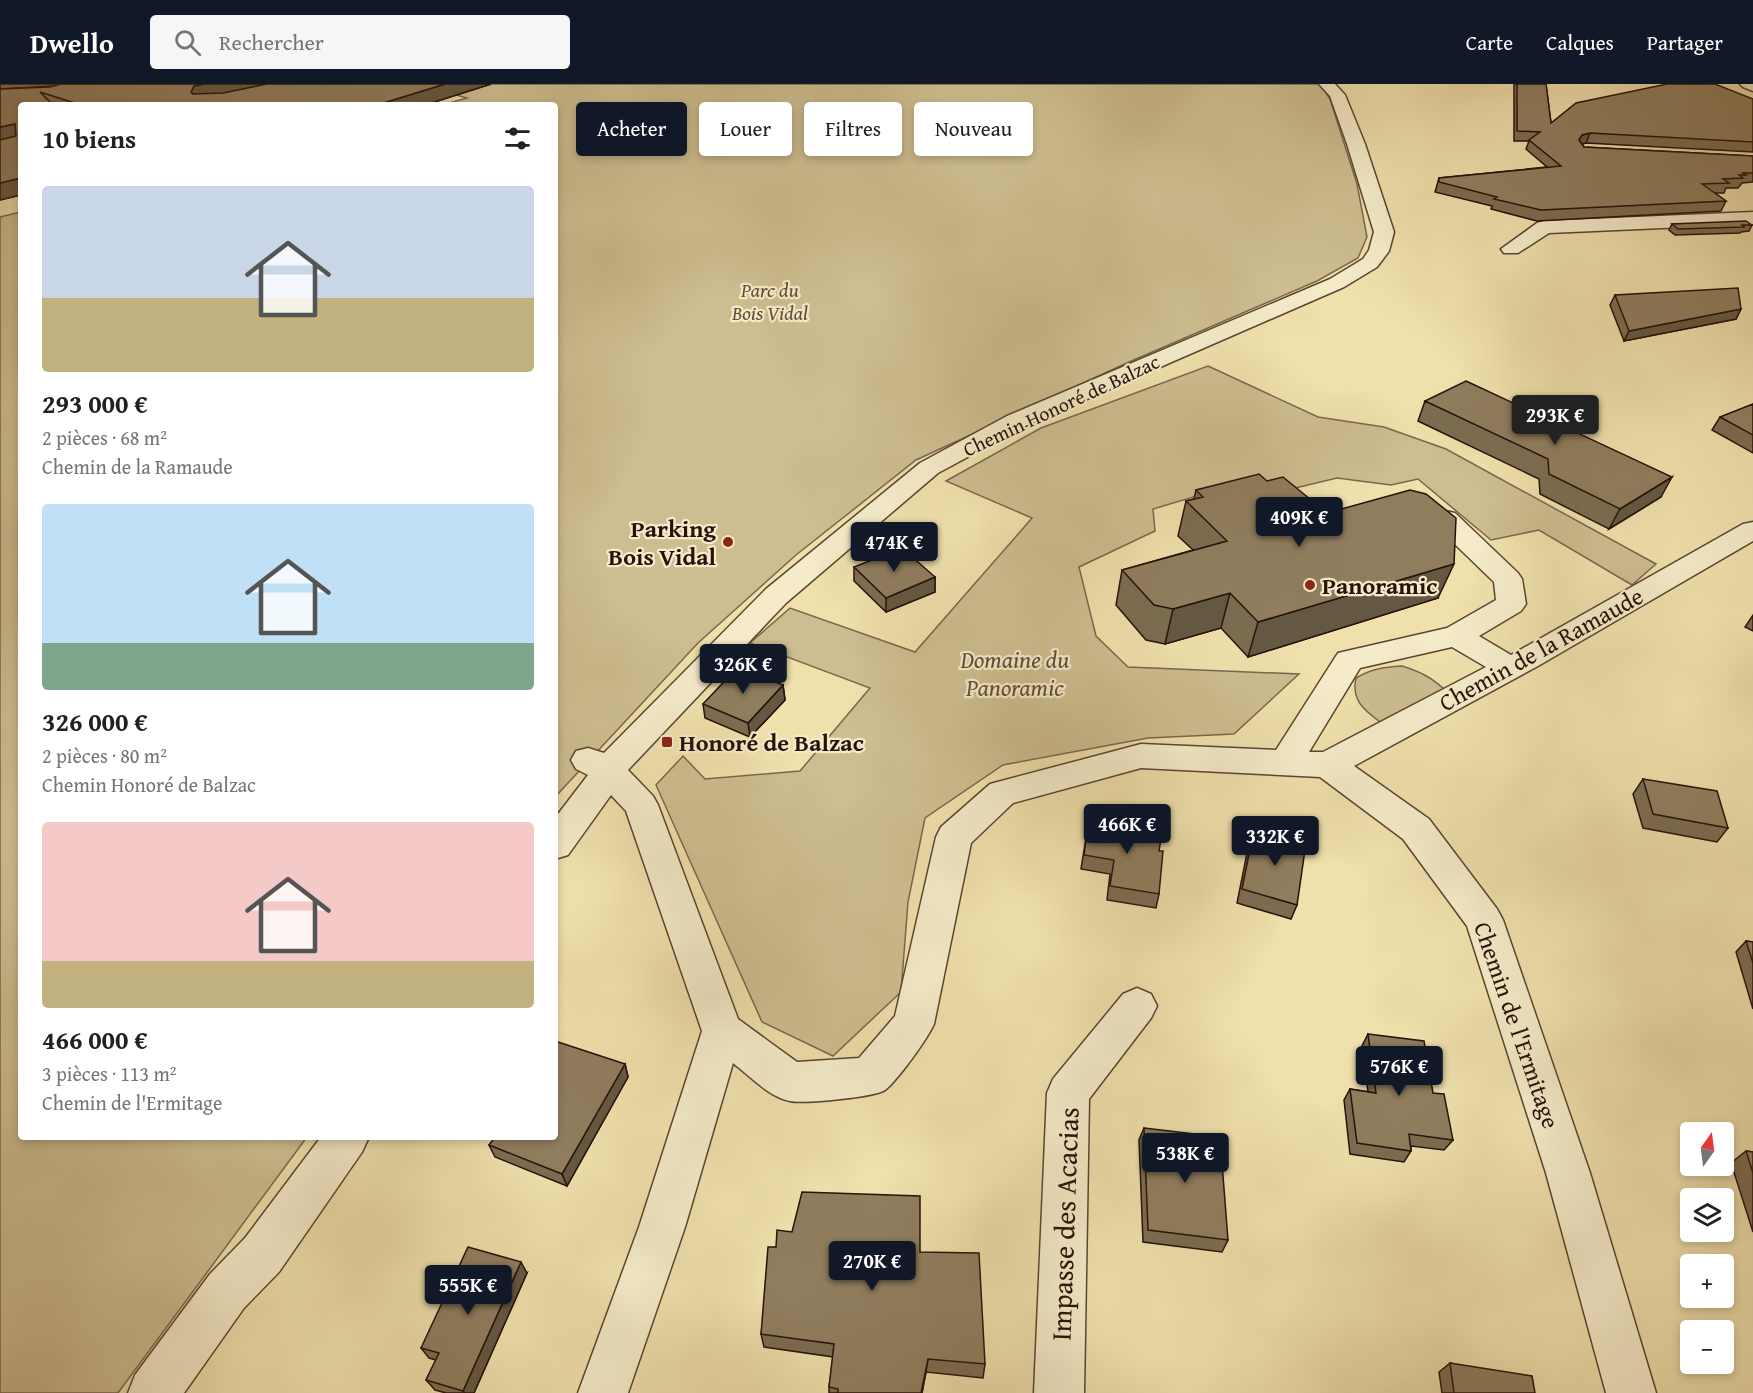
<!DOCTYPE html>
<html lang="fr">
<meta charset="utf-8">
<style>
body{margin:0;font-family:"Gentium Book Plus",serif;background:#f6f6f6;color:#202124;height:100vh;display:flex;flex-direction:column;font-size:22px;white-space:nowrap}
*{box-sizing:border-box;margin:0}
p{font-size:20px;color:#757577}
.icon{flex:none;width:33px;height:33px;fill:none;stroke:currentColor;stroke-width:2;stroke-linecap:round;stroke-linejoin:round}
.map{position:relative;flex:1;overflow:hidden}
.sheet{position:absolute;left:18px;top:18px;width:540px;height:1038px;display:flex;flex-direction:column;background:#fff;border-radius:6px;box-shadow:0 3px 9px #0003}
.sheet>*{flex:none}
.banner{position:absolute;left:576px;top:18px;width:570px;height:54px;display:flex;gap:12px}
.needle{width:39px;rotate:14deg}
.buttons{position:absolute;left:1680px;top:1038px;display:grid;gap:12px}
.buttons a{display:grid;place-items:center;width:54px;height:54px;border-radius:6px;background:#fff;box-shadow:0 3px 9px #0003;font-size:30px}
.price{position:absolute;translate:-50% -51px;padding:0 14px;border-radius:6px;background:#111827;color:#fff;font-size:20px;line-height:39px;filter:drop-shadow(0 2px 3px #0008)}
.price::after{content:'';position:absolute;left:50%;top:36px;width:18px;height:14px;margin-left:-9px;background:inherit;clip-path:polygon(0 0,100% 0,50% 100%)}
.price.on{background:#222;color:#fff}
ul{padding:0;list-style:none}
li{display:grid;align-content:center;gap:12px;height:318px;padding:0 24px}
li span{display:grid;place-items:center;height:186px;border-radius:6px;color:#555}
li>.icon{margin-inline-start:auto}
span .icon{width:108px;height:108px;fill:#fffc;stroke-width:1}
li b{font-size:26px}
h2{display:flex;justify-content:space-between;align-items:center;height:72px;padding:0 24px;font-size:26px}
.chip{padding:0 21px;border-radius:6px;background:#fff;box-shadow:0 3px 9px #0003;font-size:21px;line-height:54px}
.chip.on{background:#111827;color:#fff}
header{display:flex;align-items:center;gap:36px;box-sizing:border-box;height:84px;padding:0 30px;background:#111827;color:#fff}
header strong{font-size:28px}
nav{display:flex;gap:33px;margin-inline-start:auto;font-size:21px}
.search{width:420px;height:54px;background:#f6f6f6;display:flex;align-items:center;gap:15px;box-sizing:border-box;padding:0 21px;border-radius:6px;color:#757577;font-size:22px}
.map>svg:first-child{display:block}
</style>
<header>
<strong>Dwello</strong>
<div class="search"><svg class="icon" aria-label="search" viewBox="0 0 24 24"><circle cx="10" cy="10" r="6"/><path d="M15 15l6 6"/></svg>Rechercher</div>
<nav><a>Carte</a><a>Calques</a><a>Partager</a></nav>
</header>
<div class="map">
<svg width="1753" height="1309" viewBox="0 0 1753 1309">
<rect width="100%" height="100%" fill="#efe0ac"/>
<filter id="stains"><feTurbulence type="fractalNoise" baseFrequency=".00333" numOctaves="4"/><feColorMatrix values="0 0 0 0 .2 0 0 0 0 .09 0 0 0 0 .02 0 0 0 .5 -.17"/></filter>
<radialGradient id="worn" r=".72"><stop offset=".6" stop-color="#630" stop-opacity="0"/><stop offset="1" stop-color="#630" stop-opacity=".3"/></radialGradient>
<!-- green -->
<path fill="#cdbd90" stroke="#7a674c" stroke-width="1.5" d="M417,0H1320L1330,15L1357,100L1367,153L1358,174L1317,197L1129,278L916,376L796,471L698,559L555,713V21H442L467,14Z
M21,128V1053H307L118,1309H0V133Z
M1208,282L1318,333L1384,343L1446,365L1656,480L1632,501L1539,446L1491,456L1418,395L1391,401L1337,394L1270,410L1233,401L1153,425L1155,447L1079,483L1096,552L1128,583L1299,590L1234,650L1148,654L1003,681L925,734L908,818L901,908L833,972L762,938L656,701L683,672L705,695L800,687L870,604L750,559L790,524L915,568L1032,434L946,397L1041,344Z
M1402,582C1421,588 1433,594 1447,608L1380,638C1364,626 1351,616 1356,594C1371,585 1384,583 1402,582Z"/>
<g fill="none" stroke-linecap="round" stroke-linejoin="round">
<!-- minor casing -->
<g stroke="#594532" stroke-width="3">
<path id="minor" d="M1319,0H1335L1345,11L1365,60L1394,148L1389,167L1377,183L1344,203L1025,342L938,389L786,519L628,686L653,712L658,721L738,935L797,978L859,974L895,932L936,753L941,743L990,700L1141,660L1276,666L1338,569L1447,544L1496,516L1494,498L1435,441L1431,435L1435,429L1445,427L1455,429L1518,489L1522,495L1526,520L1521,527L1479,552L1511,571L1743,440L1753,438V457L1538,582L1354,682L1429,735L1497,825L1503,836L1590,1089L1656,1309H1606L1546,1089L1467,842L1403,755L1320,693L1141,684L1013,719L971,759L934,940C928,954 897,997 885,1006C876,1013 803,1020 790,1017C769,1013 750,992 733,979L685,1143L628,1309H578L639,1143L702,947L626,727L611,711L568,771L555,775V734L588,691L576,685L571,676L576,667L588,664L604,669L766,505L920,379L1007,332L1330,195L1363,175L1369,166L1374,148L1347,60L1330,12ZM1452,563L1486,583L1323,668H1309L1360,584Z
M1740,0H1753V7L1743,3Z
M1753,128V140L1549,149L1518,169H1504L1501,165L1537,139L1544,137Z
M1137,904L1151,910L1157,922L1151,934L1089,1015L1084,1309H1034L1047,1009L1053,995L1123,910Z
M321,1053H369L362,1068L279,1188L244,1224L184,1309H128L135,1291L210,1190L245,1154Z"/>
</g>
<!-- minor -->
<use href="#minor" fill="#f5ebc9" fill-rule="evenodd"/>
</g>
<!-- wall -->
<path fill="#7b6c51" stroke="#271109" stroke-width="1.5" d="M0,0H491L425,21H21V111L0,116V5L53,2L0,5Z
M1514,0H1546L1551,39L1753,15V68L1586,59L1582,60L1584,63L1753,72V98L1742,99L1738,104H1726L1724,109H1715L1726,117L1721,127L1537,137L1491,125L1492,122L1435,108L1439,94L1547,83L1526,65L1529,57H1514Z
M1672,140L1752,141L1749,147L1741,148L1740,149L1675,151L1669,146Z
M1615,211L1741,225L1736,235L1624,257L1610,221Z
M1425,317L1661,413L1609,445L1540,410L1539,395L1418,337Z
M1753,320V369L1712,346L1720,333Z
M1267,397L1327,429L1438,514L1248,573L1221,544L1165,560L1146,556L1116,521L1122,486L1193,466L1178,452L1186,417L1194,415L1196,406Z
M854,483L935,493V508L886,528L854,497Z
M1753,531V547L1745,543Z
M783,601L785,616L750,653L705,634L703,620Z
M1643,695L1728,744L1717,758L1643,744L1633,710Z
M1089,735L1145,752L1159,767V810L1156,824L1107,816L1110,790L1081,785Z
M1254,745L1297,821L1291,835L1237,819L1249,759Z
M1746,857L1753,858V925L1736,868Z
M1368,950L1433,1009L1453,1056L1444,1066L1411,1062V1067L1404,1078L1350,1070L1344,1016L1350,1005L1368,1008L1362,962Z
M625,980L628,993L567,1102L495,1073L489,1061Z
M1144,1044L1228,1156L1222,1168L1143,1158L1139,1056Z
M1746,1067L1753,1068V1148L1731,1079Z
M776,1163L920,1168L985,1280L983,1294L926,1288L922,1309H829V1303L833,1273L764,1263L761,1250Z
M527,1189L474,1309H446L435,1306L426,1296L436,1276L429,1274L421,1264Z
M1450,1279L1535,1309H1442L1439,1288Z"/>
<!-- shaded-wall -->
<path fill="#645842" stroke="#271109" stroke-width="1.5" d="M204,0H271L200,16L191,8L194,2Z
M445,0H491L425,21H377Z
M15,40L21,51L0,59V43Z
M1590,49L1586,59L1578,61L1579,56L1582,51Z
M21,94V111L0,116V99Z
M1741,225L1736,235L1624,257L1629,247Z
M1672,393L1661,413L1609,445L1620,425Z
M1454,480L1438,514L1248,573L1258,538Z
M935,493V508L886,528V514Z
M1230,509L1221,544L1165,560L1173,525Z
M783,601L785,616L750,653L748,639Z
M625,980L628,993L567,1102L562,1090Z
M521,1178L527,1189L474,1309H465L463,1307Z
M928,1275L926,1288L922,1309H921Z"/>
<!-- building -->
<path fill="#8f7d5e" stroke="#271109" stroke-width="1.5" d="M61,0H204L194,2L191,8L193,10L223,9L267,0H445L377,21H81L40,8L53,21H21V94L0,99V56L16,52L15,40L0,43V5L50,3Z
M1517,0H1546L1551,39L1576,19L1667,0H1715L1753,15V58L1590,49L1582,51L1579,56L1584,63L1753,72V89H1743L1746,91H1739L1743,94L1723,95L1729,99L1702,100L1726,117L1541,126L1494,115L1497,113L1439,98V94L1561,82L1529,56L1540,48L1517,47Z
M1746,137L1752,141H1742L1744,143L1678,145L1672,140Z
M1738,204L1741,225L1629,247L1615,211Z
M1466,297L1672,393L1620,425L1549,390L1548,375L1425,317Z
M1753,320V351L1720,333Z
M1259,390L1267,397L1283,393L1327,429L1410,406L1426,410L1456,434L1454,480L1258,538L1230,509L1173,525L1154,521L1122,486L1227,457L1186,417L1203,413L1196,406Z
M902,464L935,493L886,514L854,483Z
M738,583L783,601L748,639L703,620Z
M1643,695L1717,707L1728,744L1653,730Z
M1089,735L1146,745L1145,752L1161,755L1159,767H1163L1159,810L1110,802L1114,776L1084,771Z
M1254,745L1306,759L1297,821L1242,805Z
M1746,857L1753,858V879Z
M1368,950L1424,957L1433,1009L1444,1010L1453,1056L1409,1050L1411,1067L1357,1059L1350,1005L1376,1009Z
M555,957L625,980L562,1090L489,1061L495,1053H555Z
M1144,1044L1220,1053L1228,1156L1148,1146Z
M1746,1067L1753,1068V1089Z
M802,1108L920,1112V1168L979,1169L985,1280L928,1275L921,1309H838V1305L829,1303L834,1260L761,1250L768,1163H776L777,1146L792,1148Z
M468,1163L521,1178L463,1307L426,1296L439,1269L421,1264Z
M1450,1279L1532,1292L1535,1309H1454Z"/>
<!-- markers -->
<g fill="#8f2418" stroke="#f5ebc9" stroke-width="2">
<circle cx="728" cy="458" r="6"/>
<circle cx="1310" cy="501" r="6"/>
<rect x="661" y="652" width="12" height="12" rx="3"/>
</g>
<g text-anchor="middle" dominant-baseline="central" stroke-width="4.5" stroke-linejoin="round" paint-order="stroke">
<!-- far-park labels -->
<g font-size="20" font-style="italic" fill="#614d38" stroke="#f5ebc9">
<text x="770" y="205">Parc du<tspan x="770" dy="23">Bois Vidal</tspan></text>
</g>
<!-- far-street labels -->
<g font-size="20" fill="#271109" stroke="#f5ebc9">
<text transform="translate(1061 321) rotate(-25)">Chemin Honoré de Balzac</text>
</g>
<!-- poi labels -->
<g font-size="24" font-weight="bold" fill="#271109" stroke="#f5ebc9" text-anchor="start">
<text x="716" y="444" text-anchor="end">Parking<tspan x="716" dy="28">Bois Vidal</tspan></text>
<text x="1322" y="501">Panoramic</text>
<text x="679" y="658">Honoré de Balzac</text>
</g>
<!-- street labels -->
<g font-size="24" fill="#271109" stroke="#f5ebc9">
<text transform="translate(1541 565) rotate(-29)">Chemin de la Ramaude</text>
<text transform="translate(1517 941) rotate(71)">Chemin de l'Ermitage</text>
</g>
<!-- park labels -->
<g font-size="24" font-style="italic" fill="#614d38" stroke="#f5ebc9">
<text x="1015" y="575">Domaine du<tspan x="1015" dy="28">Panoramic</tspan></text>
</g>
<!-- near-street labels -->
<g font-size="28" fill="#271109" stroke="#f5ebc9">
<text transform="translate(1064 1140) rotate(-88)">Impasse des Acacias</text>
</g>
</g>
<rect width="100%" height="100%" filter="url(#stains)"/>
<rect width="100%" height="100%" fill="url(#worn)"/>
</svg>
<div class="buttons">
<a><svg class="needle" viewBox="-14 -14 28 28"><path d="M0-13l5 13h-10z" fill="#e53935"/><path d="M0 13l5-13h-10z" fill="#757577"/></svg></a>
<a><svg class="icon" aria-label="layers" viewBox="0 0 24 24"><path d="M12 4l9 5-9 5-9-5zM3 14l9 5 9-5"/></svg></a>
<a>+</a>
<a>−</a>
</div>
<b class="price on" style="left:1555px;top:362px">293K €</b>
<b class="price" style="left:1299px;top:464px">409K €</b>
<b class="price" style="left:894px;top:489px">474K €</b>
<b class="price" style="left:743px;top:611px">326K €</b>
<b class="price" style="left:1127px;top:771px">466K €</b>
<b class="price" style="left:1275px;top:783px">332K €</b>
<b class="price" style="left:1399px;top:1013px">576K €</b>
<b class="price" style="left:1185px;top:1100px">538K €</b>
<b class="price" style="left:872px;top:1208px">270K €</b>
<b class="price" style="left:468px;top:1232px">555K €</b>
<div class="banner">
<a class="chip on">Acheter</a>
<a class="chip">Louer</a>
<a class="chip">Filtres</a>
<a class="chip">Nouveau</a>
</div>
<section class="sheet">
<h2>10 biens<svg class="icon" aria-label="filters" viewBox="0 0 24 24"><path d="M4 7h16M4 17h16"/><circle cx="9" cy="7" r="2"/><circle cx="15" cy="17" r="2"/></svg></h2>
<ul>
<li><span style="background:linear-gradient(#c9d6e8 60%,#c2b280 0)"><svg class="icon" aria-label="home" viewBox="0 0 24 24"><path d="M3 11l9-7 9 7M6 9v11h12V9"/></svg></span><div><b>293 000 €</b><p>2 pièces · 68 m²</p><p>Chemin de la Ramaude</p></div></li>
<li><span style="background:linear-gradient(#bfe0f5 75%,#7fa58c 0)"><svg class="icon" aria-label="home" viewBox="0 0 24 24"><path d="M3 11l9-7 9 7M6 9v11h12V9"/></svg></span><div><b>326 000 €</b><p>2 pièces · 80 m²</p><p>Chemin Honoré de Balzac</p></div></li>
<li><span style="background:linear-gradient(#f6c9c9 75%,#c2b280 0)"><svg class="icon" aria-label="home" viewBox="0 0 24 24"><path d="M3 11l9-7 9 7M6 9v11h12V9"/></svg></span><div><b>466 000 €</b><p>3 pièces · 113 m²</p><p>Chemin de l'Ermitage</p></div></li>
</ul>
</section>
</div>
